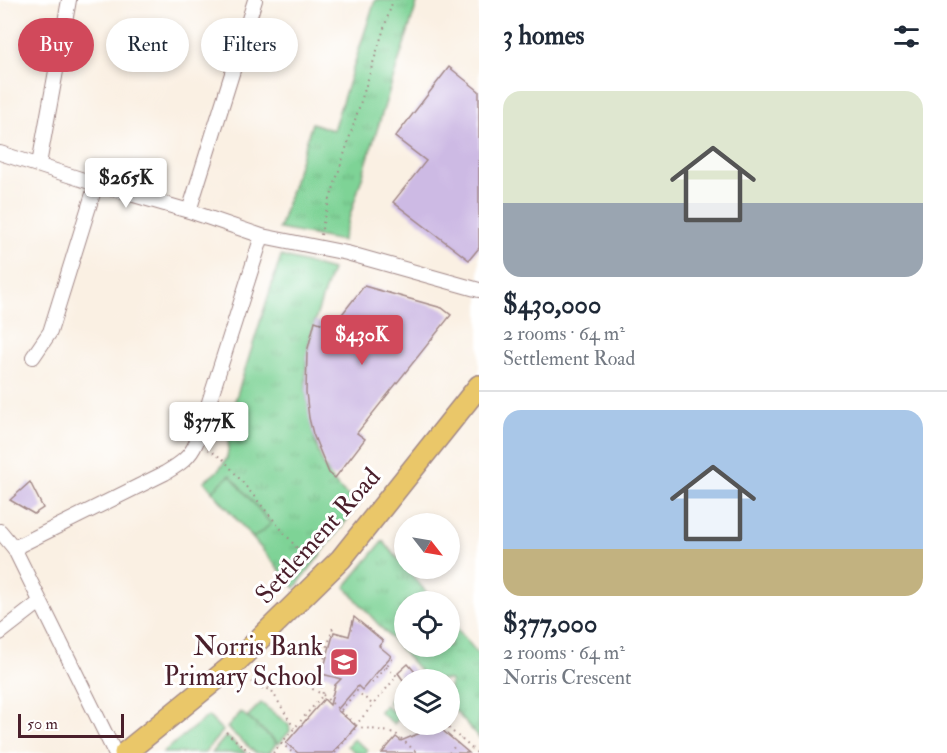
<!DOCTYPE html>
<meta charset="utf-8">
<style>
body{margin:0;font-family:"IM FELL Double Pica",serif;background:#f6f6f7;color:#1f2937;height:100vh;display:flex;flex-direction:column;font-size:22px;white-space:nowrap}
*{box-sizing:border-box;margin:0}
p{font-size:20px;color:#747a83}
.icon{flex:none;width:33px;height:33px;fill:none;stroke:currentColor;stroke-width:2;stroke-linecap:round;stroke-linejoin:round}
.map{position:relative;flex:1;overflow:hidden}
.side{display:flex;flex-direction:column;background:#fff;width:468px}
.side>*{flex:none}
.top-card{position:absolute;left:18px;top:18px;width:370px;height:54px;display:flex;gap:12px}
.needle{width:39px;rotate:121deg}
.buttons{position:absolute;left:394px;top:513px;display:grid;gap:12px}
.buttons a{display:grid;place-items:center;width:66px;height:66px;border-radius:50%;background:#fff;box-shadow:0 3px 9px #0003;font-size:30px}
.scale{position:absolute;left:18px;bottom:15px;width:106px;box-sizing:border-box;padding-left:6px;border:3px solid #4a1f2b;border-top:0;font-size:16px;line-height:21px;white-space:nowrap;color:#4a1f2b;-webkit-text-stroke:4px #fff;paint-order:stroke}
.price{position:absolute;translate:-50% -51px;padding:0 14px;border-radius:6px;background:#fff;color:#222;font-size:20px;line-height:39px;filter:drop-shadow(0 2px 3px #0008)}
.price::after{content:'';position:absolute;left:50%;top:36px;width:18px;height:14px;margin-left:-9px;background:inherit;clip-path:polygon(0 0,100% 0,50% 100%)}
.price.active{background:#d1495b;color:#fff}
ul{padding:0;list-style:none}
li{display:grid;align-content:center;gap:12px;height:318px;padding:0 24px}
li+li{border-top:2px solid #e0e1e3}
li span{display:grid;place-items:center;height:186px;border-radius:18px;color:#555}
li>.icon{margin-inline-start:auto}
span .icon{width:108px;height:108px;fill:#fffc;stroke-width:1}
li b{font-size:26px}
h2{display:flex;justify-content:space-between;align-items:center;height:72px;padding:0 24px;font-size:26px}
.chip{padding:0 21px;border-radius:27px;background:#fff;box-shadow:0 3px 9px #0003;font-size:21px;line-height:54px}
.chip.active{background:#d1495b;color:#fff}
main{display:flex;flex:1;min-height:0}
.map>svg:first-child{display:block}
</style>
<main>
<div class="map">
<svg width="479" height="753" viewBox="0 0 479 753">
<defs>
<pattern id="grass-tufts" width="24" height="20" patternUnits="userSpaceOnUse" patternTransform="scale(1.5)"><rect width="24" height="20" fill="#7ed396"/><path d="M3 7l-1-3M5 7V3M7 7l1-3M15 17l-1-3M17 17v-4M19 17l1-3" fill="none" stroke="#6eb581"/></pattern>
</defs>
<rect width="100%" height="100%" fill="#fff"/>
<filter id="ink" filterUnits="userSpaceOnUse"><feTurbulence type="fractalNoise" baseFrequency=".0167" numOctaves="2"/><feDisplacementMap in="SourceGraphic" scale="12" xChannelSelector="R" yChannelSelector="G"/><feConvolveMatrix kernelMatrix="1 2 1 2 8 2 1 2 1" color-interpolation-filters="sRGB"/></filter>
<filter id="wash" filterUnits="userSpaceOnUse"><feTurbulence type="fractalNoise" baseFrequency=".008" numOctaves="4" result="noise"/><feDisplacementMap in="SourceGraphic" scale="24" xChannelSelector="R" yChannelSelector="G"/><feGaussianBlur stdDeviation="1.35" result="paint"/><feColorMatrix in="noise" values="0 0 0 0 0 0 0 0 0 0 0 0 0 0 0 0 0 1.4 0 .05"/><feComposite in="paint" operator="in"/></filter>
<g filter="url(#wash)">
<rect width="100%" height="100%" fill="#faf0e3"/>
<!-- grass -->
<path fill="url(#grass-tufts)" stroke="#647960" stroke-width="1.5" d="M375,0H418L342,241L279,229L312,123L333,130Z
M281,256L332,270C323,296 313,322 308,349C301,386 312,459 338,487C344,493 352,499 359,504L295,588L204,481C249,454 214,431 235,401Z
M383,541L434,601L405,602V646H450V620L479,655V738L450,705V680L427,679L345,587Z
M241,712L277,743L269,753H256L227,728Z"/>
<!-- park -->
<path fill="#7ed396" stroke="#647960" stroke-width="1.5" d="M230,475L271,524L253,538L212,491Z
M394,694L405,703V711L402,714L388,702Z
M261,703L289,725L290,731L279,744L247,717Z
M385,705L400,717L394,724L379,712Z
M208,716L223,731L204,753H162Z
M226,736L246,753H212Z
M353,739L368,750L366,753H356L347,746Z"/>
<g id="blocks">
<!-- building -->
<path fill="#cdbae4" d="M449,67L479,91V248L469,260L393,202L426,161L395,137Z
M364,286L442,308L451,315L357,433L365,439L335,478L329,473L313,434L309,418L306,392L307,352L315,321L332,327Z
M30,482L43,508L34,514L10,500Z
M354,617L383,641L379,646L391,656L362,690L358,686L337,710L356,726L333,753H298L286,743L324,699L330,705L335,685L341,679L322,674L334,632L349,636Z
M408,664L422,680H403L398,673Z
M426,724H435L469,753H382L396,737L401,741L418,734Z"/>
</g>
</g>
<g filter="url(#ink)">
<use href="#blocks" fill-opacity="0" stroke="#a28887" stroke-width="1.5"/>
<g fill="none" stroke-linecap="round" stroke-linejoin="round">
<!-- street casing -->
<g stroke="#a28887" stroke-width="16">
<path id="street" d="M0,153L96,184L189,211L262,236
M39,164L69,0
M189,211L255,0
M33,357L50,332L96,184
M0,531L14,548
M0,633L40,602
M115,753L14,548L165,473C178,465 190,458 196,443L262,236L347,253L479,290"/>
</g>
<!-- primary casing -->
<g stroke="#a28887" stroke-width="24">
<path id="primary" d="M125,753L232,666L341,559L479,386"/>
</g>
<!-- path -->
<path stroke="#a28887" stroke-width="2" stroke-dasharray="1.5 4.5" stroke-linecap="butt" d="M321,235L324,218L393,0
M208,449L224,460L296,547H323
M386,667L397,676L356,725L359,727L395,733L415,751L413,753
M248,677L257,687L272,690
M266,681L294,728
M302,683L323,695L356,725
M372,683L394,657
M341,710L357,691L373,705
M444,724L477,753
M226,732L251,753
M281,743L293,753
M273,753L323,695L320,674L333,627
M335,753L357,726
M449,753L461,739"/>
<!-- street -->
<use href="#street" stroke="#fff" stroke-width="14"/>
<!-- primary -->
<use href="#primary" stroke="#eac769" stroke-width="21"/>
</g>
</g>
<!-- icons -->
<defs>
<g id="school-square" transform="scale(1.5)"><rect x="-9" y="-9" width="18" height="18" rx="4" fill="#d1495b" stroke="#fff"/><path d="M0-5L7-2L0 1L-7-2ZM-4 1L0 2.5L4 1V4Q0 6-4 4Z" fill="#fff"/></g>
</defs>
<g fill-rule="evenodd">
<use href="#school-square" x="344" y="662"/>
</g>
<g text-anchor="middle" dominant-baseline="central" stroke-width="6" stroke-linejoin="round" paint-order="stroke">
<!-- street labels -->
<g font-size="26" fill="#4a1f2b" stroke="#fff">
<text transform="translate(318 536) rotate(-48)">Settlement Road</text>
</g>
<!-- poi labels -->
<g font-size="26" fill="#4a1f2b" stroke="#fff" text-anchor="end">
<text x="323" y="647">Norris Bank<tspan x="323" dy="30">Primary School</tspan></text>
</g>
</g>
</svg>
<div class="buttons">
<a><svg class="needle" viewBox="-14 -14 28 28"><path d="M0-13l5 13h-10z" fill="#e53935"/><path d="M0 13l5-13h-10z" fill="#747a83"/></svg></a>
<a><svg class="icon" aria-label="locate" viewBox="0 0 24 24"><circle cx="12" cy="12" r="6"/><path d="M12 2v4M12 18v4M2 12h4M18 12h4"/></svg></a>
<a><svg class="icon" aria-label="layers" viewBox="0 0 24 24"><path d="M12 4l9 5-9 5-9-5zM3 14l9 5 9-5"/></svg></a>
</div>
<div class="scale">50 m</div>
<b class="price" style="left:126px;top:209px">$265K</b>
<b class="price active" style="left:362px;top:366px">$430K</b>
<b class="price" style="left:209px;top:453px">$377K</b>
<div class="top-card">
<a class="chip active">Buy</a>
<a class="chip">Rent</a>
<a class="chip">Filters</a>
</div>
</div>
<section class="side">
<h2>3 homes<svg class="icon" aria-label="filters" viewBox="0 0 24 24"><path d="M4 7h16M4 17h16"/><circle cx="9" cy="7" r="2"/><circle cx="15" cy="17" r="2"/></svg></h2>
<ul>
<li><span style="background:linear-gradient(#dfe7d0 60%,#9aa5b1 0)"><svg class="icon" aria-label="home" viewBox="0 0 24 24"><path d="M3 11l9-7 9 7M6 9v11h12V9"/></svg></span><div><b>$430,000</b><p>2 rooms · 64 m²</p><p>Settlement Road</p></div></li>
<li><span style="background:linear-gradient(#a9c7e8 75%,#c2b280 0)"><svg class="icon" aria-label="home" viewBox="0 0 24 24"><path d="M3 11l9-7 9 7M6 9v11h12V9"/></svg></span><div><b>$377,000</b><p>2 rooms · 64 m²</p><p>Norris Crescent</p></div></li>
</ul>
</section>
</main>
